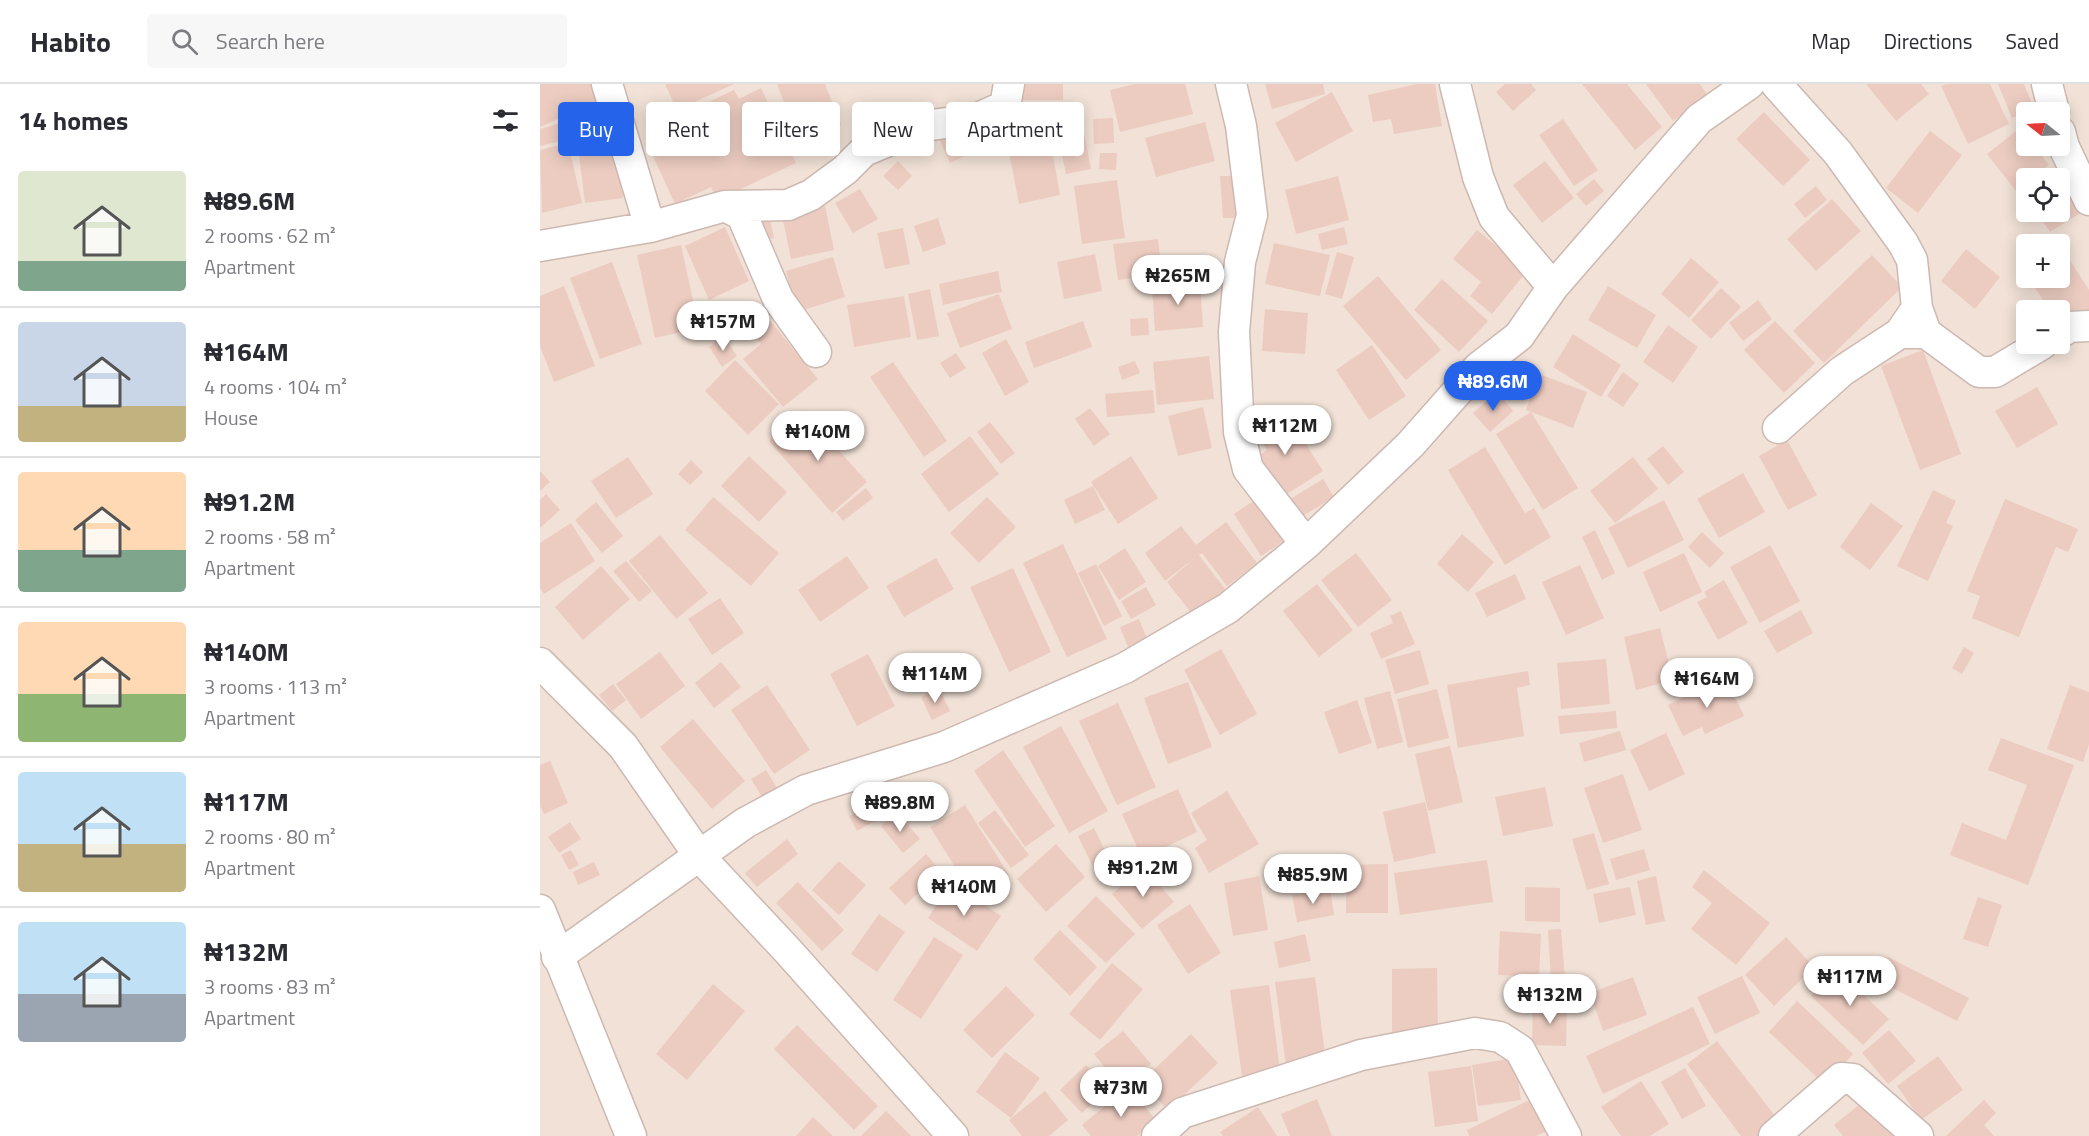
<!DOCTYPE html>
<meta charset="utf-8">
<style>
body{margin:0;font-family:"Titillium Web",sans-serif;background:#f7f7f7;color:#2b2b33;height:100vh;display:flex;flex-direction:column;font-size:22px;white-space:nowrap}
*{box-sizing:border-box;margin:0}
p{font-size:20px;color:#7c7c81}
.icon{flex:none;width:33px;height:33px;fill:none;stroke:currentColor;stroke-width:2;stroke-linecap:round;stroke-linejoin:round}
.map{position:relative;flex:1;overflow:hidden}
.panel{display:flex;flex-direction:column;background:#fff;width:540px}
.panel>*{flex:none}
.top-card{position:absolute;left:18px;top:18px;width:570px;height:54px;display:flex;gap:12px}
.needle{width:39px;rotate:288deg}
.fabs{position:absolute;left:1476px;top:18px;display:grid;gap:12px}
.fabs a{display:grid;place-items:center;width:54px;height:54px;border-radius:6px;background:#fff;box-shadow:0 3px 15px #0003;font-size:30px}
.price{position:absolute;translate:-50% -51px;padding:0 14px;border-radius:21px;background:#fff;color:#222;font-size:20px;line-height:39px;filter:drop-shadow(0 2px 3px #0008)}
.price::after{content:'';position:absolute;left:50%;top:36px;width:18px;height:14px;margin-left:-9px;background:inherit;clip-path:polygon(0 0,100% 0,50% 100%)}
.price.on{background:#2563eb;color:#fff}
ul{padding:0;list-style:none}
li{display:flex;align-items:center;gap:18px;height:150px;padding:0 18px}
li+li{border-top:2px solid #e1e1e2}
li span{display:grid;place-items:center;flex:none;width:168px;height:120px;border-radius:6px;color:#555}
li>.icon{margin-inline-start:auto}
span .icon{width:72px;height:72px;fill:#fffc;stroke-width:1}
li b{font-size:26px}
h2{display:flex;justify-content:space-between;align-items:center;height:72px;padding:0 18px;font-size:26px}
.tag{padding:0 21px;border-radius:6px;background:#fff;box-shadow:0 3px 15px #0003;font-size:21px;line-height:54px}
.tag.on{background:#2563eb;color:#fff}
header{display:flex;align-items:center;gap:36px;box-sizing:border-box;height:84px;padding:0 30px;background:#fff;border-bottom:2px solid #e1e1e2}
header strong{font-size:28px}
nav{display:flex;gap:33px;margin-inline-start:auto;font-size:21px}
.search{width:420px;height:54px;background:#f7f7f7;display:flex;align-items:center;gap:15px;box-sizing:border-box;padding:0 21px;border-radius:6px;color:#7c7c81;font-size:22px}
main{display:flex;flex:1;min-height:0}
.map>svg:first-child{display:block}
</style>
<header>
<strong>Habito</strong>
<div class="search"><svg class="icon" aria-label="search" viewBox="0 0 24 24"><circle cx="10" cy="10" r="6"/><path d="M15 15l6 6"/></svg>Search here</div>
<nav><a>Map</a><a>Directions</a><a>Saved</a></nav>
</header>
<main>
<section class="panel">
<h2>14 homes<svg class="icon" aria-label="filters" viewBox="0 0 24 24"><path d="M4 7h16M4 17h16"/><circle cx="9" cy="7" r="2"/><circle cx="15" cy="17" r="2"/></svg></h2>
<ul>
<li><span style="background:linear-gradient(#dfe7d0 75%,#7fa58c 0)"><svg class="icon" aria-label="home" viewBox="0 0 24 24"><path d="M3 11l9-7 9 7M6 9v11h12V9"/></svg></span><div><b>₦89.6M</b><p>2 rooms · 62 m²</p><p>Apartment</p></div></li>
<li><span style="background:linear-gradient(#c9d6e8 70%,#c2b280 0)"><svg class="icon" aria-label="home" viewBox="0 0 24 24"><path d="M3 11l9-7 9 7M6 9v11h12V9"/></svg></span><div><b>₦164M</b><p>4 rooms · 104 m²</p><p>House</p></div></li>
<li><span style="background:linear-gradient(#ffd9b3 65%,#7fa58c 0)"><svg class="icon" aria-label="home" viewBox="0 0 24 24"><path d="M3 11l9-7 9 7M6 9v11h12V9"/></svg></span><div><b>₦91.2M</b><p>2 rooms · 58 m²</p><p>Apartment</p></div></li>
<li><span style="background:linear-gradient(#ffd9b3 60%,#8fb573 0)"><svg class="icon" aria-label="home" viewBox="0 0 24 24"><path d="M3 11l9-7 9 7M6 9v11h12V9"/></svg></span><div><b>₦140M</b><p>3 rooms · 113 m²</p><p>Apartment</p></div></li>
<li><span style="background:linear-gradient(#bfe0f5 60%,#c2b280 0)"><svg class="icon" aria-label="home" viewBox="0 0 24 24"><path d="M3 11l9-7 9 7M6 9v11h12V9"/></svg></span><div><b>₦117M</b><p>2 rooms · 80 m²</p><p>Apartment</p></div></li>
<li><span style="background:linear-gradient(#bfe0f5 60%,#9aa5b1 0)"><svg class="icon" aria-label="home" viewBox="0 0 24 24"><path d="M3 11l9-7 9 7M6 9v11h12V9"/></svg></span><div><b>₦132M</b><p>3 rooms · 83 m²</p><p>Apartment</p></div></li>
</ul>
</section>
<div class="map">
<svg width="1549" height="1052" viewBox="0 0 1549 1052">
<rect width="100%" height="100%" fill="#faf0e6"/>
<!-- residential -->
<path fill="#f1e1d6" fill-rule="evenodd" d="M0,0H1549V1052H0ZM1486,28H1520V62H1486ZM1486,94H1520V128H1486ZM1486,160H1520V194H1486ZM1486,226H1520V260H1486Z"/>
<!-- building -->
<path fill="#ecccc1" d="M0,0H56L62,15L0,43Z
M125,0H194L137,26Z
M237,0H285L301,41L259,57Z
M482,0H523V16H482Z
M595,0H645L653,30L580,48L570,6Z
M725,0H783L785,10L732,25Z
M877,0H895L902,42L854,50L851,35L833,38L828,11Z
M965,0H991L996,6L973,27L956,8Z
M1042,0H1087L1122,43L1095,66Z
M1106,0H1160L1168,12L1133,37Z
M1326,0H1381L1389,10L1356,37Z
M1406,0H1450L1469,40L1428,60L1401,2Z
M1458,0H1484L1494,25L1472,34Z
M221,4L256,79L177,116L171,103L135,120L107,59L135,46L131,36L194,6L199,15Z
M792,8L813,47L756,78L735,39Z
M1224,28L1270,76L1243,102L1196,55Z
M453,32L462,54L410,79L400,57Z
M573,34L574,59L554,60L553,35Z
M1023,35L1058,86L1034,102L999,51Z
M25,38L29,55L0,62V45Z
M542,38L551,85L526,90L516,43Z
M665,38L675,77L616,93L605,54Z
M75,41L83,114L45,119L36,46Z
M1480,44L1486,52V62H1494L1509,81L1492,94H1486V99L1476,107L1447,70Z
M1390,47L1422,71L1378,129L1346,104Z
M28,59L42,119L2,129L0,66Z
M511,60L520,111L479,120L469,68Z
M560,69H577L576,86L559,85Z
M358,77L372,92L358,106L343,92Z
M1005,77L1034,114L1002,139L973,101Z
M1517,90L1542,128L1510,148L1497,128H1520V94H1510Z
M680,92H696L698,134H683Z
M798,92L809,136L756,150L745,106Z
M1054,95L1064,107L1046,122L1036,110Z
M577,96L585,154L542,160L534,102Z
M1276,102L1287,116L1265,134L1254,120Z
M320,105L338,135L313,149L295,119Z
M1292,115L1321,147L1276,187L1247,155Z
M285,122L294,166L251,175L242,131Z
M229,131L234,154L219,156L215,135Z
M398,134L406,160L383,168L374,142Z
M185,143L209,197L169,216L145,162Z
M804,143L808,160L782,166L778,150Z
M363,144L370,180L345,185L337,149Z
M937,146L987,187L952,230L930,212L941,198L913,175Z
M618,155L622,190L578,196L573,160Z
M734,159L790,171L780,212L725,200Z
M141,161L159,244L115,254L97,171Z
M1522,164L1549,206V228L1520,242V226H1510L1488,194H1520V166Z
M1426,165L1460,193L1435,225L1401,197Z
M797,168L814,173L802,215L785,210Z
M555,170L562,207L524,215L517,178Z
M1332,171L1362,203L1284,279L1253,247Z
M293,173L305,213L257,228L246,187Z
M1151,174L1179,198L1149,234L1121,210Z
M72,178L102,260L60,275L30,194Z
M458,187L462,208L403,221L399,200Z
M838,192L901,266L866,296L803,222Z
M902,195L948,237L919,268L874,226Z
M660,198L663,243L615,247L612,202Z
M24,202L55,282L14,298L0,262V212Z
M1068,202L1116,231L1097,264L1048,236Z
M1181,204L1201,223L1171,255L1151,236Z
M390,205L399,252L377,256L368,210Z
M459,210L472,245L420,264L407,229Z
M364,212L371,253L314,263L307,221Z
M1218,216L1232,235L1203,257L1189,239Z
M725,225L768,229L765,270L722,267Z
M227,233L278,295L243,323L203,275L221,260L211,247Z
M608,234L609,251L591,252L590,235Z
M543,237L552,263L494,284L485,258Z
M1235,237L1275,279L1244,309L1204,266Z
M1128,241L1158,263L1133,299L1103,278Z
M1033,250L1081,281L1061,313L1013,283Z
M184,252L197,272L182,283L169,263Z
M466,255L489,298L465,312L442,269Z
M832,261L866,312L829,336L796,286Z
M1383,266L1421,370L1380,386L1341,282Z
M416,269L426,284L410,294L400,279Z
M669,272L674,315L617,321L613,278Z
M195,276L239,320L208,351L165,307Z
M595,277L600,289L582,296L578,283Z
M353,278L407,357L384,373L330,293Z
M1083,288L1099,300L1083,323L1067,312Z
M999,290L1047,308L1033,344L986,326Z
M1497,303L1518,340L1477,364L1455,327Z
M613,306L615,329L567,333L565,310Z
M957,308L973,327L950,348L933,329Z
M663,323L672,364L638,372L628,332Z
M550,324L570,350L554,362L535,335Z
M263,326L327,398L292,429L229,357Z
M744,326L783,387L739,415L714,375L727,366L714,345Z
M991,328L1038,404L1003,426L956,350Z
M450,338L475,369L461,380L437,348Z
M430,352L459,390L409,428L381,390Z
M1247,356L1277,411L1248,426L1219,372Z
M1123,362L1144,388L1128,401L1107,375Z
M945,363L985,429L994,424L1011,453L965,481L908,386Z
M209,372L247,408L219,438L181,402Z
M591,372L618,414L578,440L551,398Z
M88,373L113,410L76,434L51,397Z
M1093,373L1118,405L1075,439L1050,407Z
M151,376L163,388L150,401L138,390Z
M0,387L10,398L0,407Z
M1203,389L1225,428L1179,454L1157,415Z
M783,395L794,413L758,435L747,417Z
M553,402L565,426L535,440L524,416Z
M326,404L333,414L303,437L296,428Z
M1393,406L1416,417L1406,439L1413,442L1388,497L1357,482Z
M6,410L20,426L0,444V416Z
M173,413L239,469L211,502L145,446Z
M447,413L476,443L439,479L410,449Z
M716,415L744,457L721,472L694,430Z
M1465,415L1538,445L1528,468L1516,463L1479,553L1432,534L1440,512L1427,507Z
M1124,416L1144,456L1088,484L1068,444Z
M56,418L83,452L62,469L35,436Z
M1331,419L1363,442L1330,486L1300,463Z
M686,438L717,479L687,502L662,469L659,471L685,505L653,531L627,498L655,474L625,497L605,469L641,442L656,461Z
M31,439L55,477L4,510L0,504V459Z
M1055,446L1075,489L1062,496L1042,453Z
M1162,448L1184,469L1170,484L1148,463Z
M922,450L954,478L928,508L897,480Z
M120,451L168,509L136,535L89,477Z
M523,460L567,555L527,573L483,479Z
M1230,461L1260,517L1220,539L1190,483Z
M585,464L606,498L579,516L558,482Z
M816,469L852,516L818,543L781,496Z
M1144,469L1162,508L1120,528L1103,488Z
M307,472L329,504L280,538L258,506Z
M396,474L414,505L364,533L346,502Z
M86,477L112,507L99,518L73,487Z
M556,480L582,532L564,542L538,489Z
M1040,481L1064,534L1026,551L1002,498Z
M61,482L90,515L43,556L15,523Z
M473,484L511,568L469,588L430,503Z
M975,490L986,515L947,533L935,509Z
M1184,496L1208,539L1178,556L1157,518L1167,513L1164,508Z
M777,500L813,546L779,573L743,527Z
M606,503L616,521L591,535L581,517Z
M180,514L204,549L172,571L148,535Z
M1261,526L1273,549L1237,569L1224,547Z
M861,527L875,560L841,575L830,549L853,539L850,532Z
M599,535L609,560L590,568L580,543Z
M1120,544L1133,596L1096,606L1084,553Z
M1424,563L1434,569L1422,590L1412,584Z
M681,565L717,630L680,651L644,586Z
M880,566L889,600L855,610L845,576Z
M120,568L145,602L101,635L76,600Z
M328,570L355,622L317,642L290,590Z
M1066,575L1070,620L1021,625L1017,579Z
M181,578L201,603L174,624L155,599Z
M988,587L990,601L977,604L984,652L918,664L907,601Z
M1186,594L1204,632L1165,650L1162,643L1143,652L1128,621Z
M648,598L672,663L628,680L604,614Z
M73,600L86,616L72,627L59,611Z
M227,601L270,666L234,690L191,626Z
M1530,601L1549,608V660L1543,678L1507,665Z
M399,604L410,627L392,636L381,613Z
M897,605L909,654L868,664L857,615Z
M850,607L863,658L837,665L824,614Z
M817,616L832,659L799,670L784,628Z
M578,619L616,703L577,721L539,637Z
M1076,627L1077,644L1020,650L1018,632Z
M153,635L205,697L172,725L120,663Z
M521,642L568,727L529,749L483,663Z
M1080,647L1086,666L1044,678L1039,659Z
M1126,649L1145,690L1109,707L1090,666Z
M1461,654L1534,681L1488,801L1410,771L1422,739L1466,756L1487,701L1448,686Z
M910,662L923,718L888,727L875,670Z
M463,666L515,742L485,763L434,687Z
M10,677L28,719L4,730L0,721V681Z
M226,686L242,712L227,721L211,695Z
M1083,690L1102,746L1063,759L1044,704Z
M1005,703L1013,742L963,752L955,713Z
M638,705L657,748L602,774L582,730Z
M687,707L719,760L669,789L655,764L667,756L651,729Z
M339,715L347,730L317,747L309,732Z
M885,718L896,769L854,778L843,728Z
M425,721L469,791L434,813L390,743Z
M455,726L489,771L471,784L438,739Z
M357,728L380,755L363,769L341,742Z
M30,738L41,755L19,769L8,753Z
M554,744L572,781L556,789L538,752Z
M1054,749L1069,800L1047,806L1032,755Z
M247,755L258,770L217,803L205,789Z
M516,760L545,793L506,828L477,795Z
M1104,765L1110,786L1076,796L1070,775Z
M31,766L39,781L29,786L21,771Z
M386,770L402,788L365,821L349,804Z
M947,776L953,818L860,831L854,789Z
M299,777L326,801L299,831L272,806Z
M54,778L60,791L38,801L33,788Z
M848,780V829H806V781Z
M604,783L634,818L602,845L572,810Z
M1164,786L1230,839L1196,881L1151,845L1172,819L1152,803Z
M719,792L728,846L693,852L684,799Z
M1116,792L1125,837L1106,841L1097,797Z
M258,798L304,846L282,867L236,819Z
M411,799L461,832L437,867L388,834Z
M985,803L1020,804V838L985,837Z
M1090,803L1096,831L1059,839L1053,810Z
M790,804L794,831L757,838L752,811Z
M556,812L595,850L566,879L527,842Z
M1438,813L1462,821L1448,863L1423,855Z
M650,820L681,869L648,890L617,841Z
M339,830L365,848L337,888L311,870Z
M1021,845L1025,895L1011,897L1008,846Z
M520,846L557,883L530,912L493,875Z
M960,847L1001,850L999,893L958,891Z
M765,850L771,877L739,884L734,858Z
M394,853L423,871L381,935L353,916Z
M1246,853L1274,883L1234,922L1205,891Z
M1348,873L1429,914L1417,937L1337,896Z
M572,879L603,905L560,956L529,930Z
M897,884L898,947L852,948V885Z
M1296,885L1349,935L1323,961L1271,912Z
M1202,892L1220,929L1175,950L1157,913Z
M775,893L786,977L746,982L735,898Z
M1093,893L1107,931L1063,947L1050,909Z
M173,900L205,927L147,996L116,970Z
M729,901L740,986L702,992L690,906Z
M466,902L495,931L452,974L423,946Z
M1257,917L1313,970L1285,1001L1229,948Z
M993,919L1027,920L1026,962L992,961Z
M1153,923L1170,960L1063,1010L1046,972Z
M257,941L338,1022L314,1046L234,965Z
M1349,946L1376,977L1348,1000L1322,969Z
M583,947L611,980L582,1004L554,970Z
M651,950L678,979L628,1026L601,998Z
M1177,957L1239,1037L1220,1052H1201L1147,980Z
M465,968L500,994L471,1034L436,1008Z
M1398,972L1423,1006L1381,1036L1357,1002Z
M975,974L981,1016L938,1022L932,981Z
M546,981L568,1004L542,1029L520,1006Z
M931,982L938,1037L895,1043L888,988Z
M1145,984L1166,1022L1142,1035L1121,998Z
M1101,997L1129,1040L1110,1052H1081L1061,1023Z
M588,1003L616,1036L597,1052H551L542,1041Z
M505,1007L528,1036L509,1052H482L469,1036Z
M777,1015L792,1052H750L741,1030Z
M992,1015L1007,1047L996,1052H929L927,1046Z
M1326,1015L1357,1052H1303L1294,1041Z
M1444,1016L1456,1029L1444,1041L1454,1052H1406Z
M718,1023L737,1052H683L680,1048Z
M346,1027L371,1052H321Z
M273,1033L293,1052H256Z"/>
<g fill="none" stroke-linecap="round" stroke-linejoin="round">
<!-- minor casing -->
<g stroke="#cdb9b1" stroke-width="33">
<path id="minor" d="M67,0L110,143
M691,0L701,42L712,131L700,178L694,248L699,348L708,385L766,460
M915,0L938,93L954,133L1013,203
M1236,0L1298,69L1363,159L1372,176L1377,224L1386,249
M1507,0L1514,28
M1520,48L1524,63L1549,116
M185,122L202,131L238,215L276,268
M0,162L110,143L185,122L248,121L271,111L305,86L324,67L384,42L436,35L465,22L469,0
M1366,249H1386L1439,288H1455L1502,260
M1520,249L1529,243L1549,242
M1238,344L1302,287L1360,249L1377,224
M0,579L83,662L160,773L248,867L413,1052
M0,826L91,1052
M17,873L205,739L266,706L404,663L585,584L688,524L766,460L870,361L939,283L979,252L1013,203L1159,35L1209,0
M617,1052L642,1029L821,971L935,949L960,953L980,966L1026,1052
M1234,1052L1301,994L1313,995L1378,1052"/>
</g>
<!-- minor -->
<use href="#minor" stroke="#fff" stroke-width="30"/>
</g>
</svg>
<div class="fabs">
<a><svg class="needle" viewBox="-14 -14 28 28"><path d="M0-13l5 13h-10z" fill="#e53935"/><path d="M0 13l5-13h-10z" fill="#7c7c81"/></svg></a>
<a><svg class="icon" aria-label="locate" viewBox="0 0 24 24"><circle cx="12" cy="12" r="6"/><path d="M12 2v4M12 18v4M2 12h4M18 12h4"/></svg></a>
<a>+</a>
<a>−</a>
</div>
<b class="price" style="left:638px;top:222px">₦265M</b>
<b class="price" style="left:183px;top:268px">₦157M</b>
<b class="price on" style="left:953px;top:328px">₦89.6M</b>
<b class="price" style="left:745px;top:372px">₦112M</b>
<b class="price" style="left:278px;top:378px">₦140M</b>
<b class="price" style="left:395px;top:620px">₦114M</b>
<b class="price" style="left:1167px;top:625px">₦164M</b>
<b class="price" style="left:360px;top:749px">₦89.8M</b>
<b class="price" style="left:603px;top:814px">₦91.2M</b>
<b class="price" style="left:773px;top:821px">₦85.9M</b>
<b class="price" style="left:424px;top:833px">₦140M</b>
<b class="price" style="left:1310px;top:923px">₦117M</b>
<b class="price" style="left:1010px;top:941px">₦132M</b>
<b class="price" style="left:581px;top:1034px">₦73M</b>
<div class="top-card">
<a class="tag on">Buy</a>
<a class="tag">Rent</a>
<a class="tag">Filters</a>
<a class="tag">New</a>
<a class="tag">Apartment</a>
</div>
</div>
</main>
